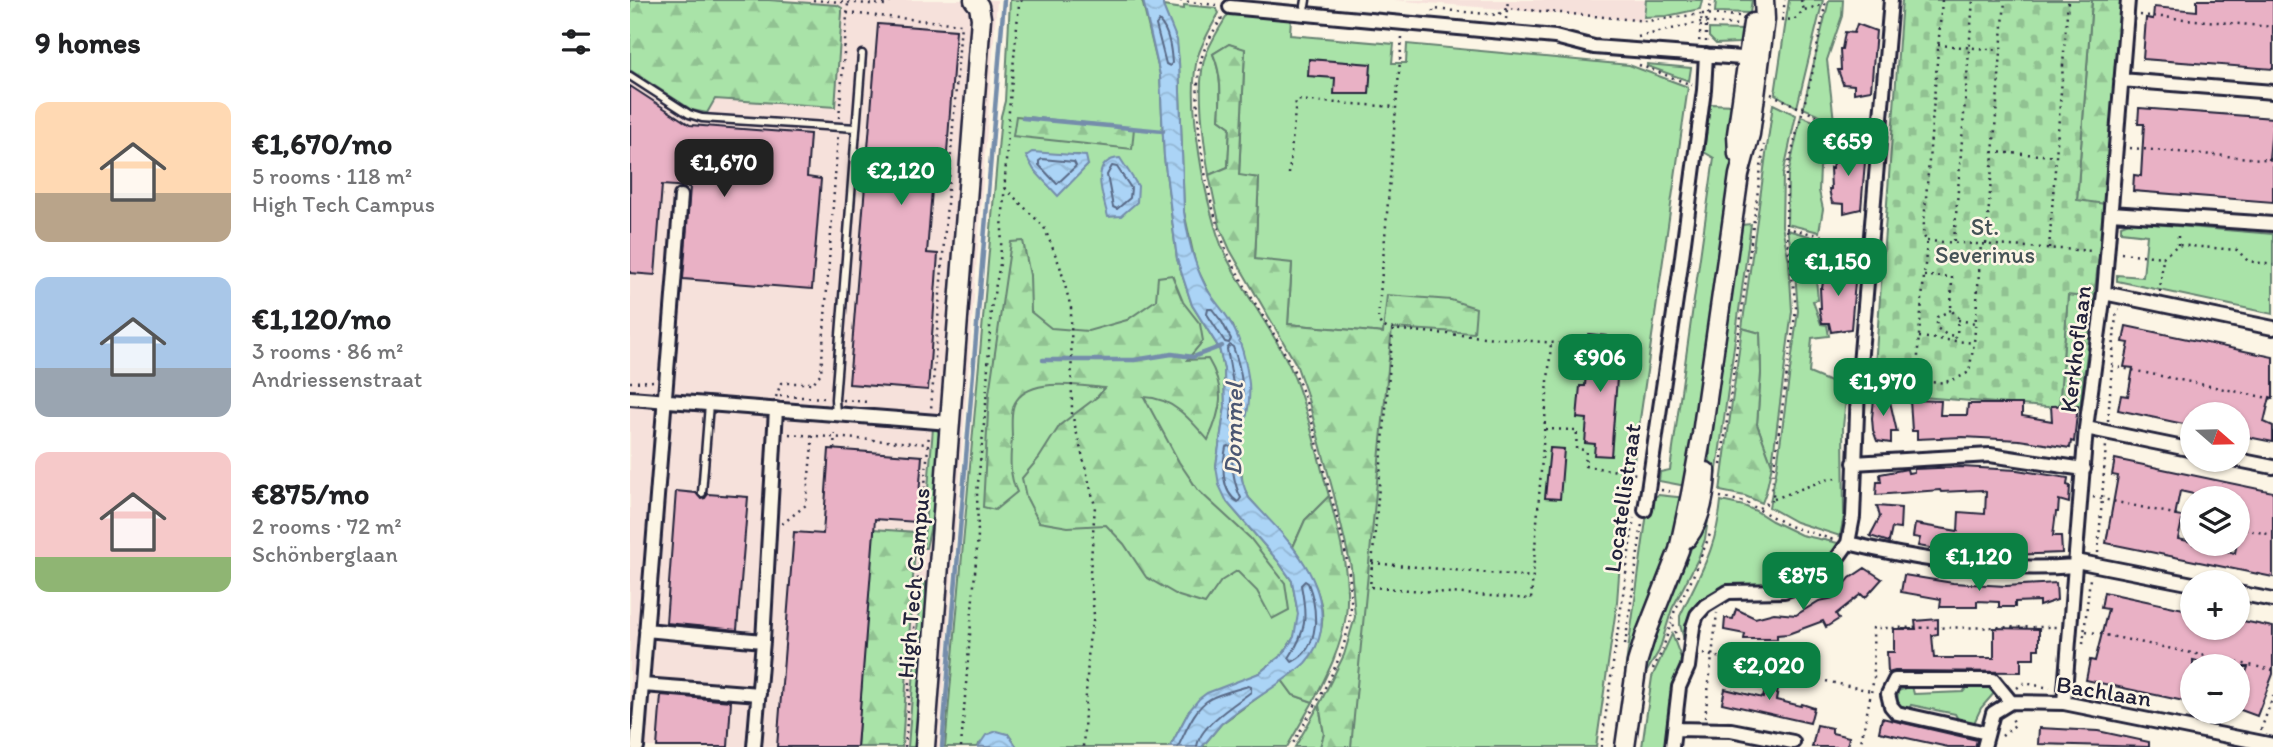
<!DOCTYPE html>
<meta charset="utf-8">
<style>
body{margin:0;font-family:Itim,sans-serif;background:#f2f2f2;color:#202124;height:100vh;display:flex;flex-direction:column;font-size:26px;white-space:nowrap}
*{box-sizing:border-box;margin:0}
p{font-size:23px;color:#757577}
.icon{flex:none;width:38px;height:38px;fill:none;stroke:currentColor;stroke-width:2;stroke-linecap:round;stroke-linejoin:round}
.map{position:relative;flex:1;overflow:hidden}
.panel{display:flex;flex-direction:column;background:#fff;width:630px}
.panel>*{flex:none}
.needle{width:46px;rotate:110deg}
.controls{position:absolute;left:1550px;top:402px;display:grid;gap:14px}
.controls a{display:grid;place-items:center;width:70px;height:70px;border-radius:50%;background:#fff;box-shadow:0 2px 5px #0004;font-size:35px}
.price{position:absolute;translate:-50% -60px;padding:0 16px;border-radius:14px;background:#0b8043;color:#fff;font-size:23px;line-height:46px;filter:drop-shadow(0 2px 4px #0008)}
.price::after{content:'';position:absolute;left:50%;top:42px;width:21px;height:16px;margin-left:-10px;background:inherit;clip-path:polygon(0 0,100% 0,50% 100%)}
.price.active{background:#222;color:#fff}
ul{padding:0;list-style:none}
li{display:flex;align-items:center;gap:21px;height:175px;padding:0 35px}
li span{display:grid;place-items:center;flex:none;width:196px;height:140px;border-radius:14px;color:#555}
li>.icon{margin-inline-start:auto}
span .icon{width:84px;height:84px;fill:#fffc;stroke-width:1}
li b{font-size:30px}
h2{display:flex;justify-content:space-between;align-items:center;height:84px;padding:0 35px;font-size:30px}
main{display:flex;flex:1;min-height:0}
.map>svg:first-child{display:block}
</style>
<main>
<section class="panel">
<h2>9 homes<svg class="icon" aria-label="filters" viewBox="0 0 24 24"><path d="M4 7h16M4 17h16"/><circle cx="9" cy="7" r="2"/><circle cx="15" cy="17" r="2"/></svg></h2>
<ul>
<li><span style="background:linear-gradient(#ffd9b3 65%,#b9a48a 0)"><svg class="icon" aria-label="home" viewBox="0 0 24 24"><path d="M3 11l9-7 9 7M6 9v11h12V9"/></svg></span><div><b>€1,670/mo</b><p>5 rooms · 118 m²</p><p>High Tech Campus</p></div></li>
<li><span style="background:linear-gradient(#a9c7e8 65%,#9aa5b1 0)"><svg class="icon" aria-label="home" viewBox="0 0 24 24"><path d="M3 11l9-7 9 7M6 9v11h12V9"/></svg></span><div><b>€1,120/mo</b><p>3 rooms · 86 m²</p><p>Andriessenstraat</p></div></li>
<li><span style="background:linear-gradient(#f6c9c9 75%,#8fb573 0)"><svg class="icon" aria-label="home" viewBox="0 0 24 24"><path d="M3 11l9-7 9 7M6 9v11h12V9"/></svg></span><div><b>€875/mo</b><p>2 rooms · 72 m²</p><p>Schönberglaan</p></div></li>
</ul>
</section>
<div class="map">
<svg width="1643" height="747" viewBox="0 0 1643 747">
<defs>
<pattern id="forest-firs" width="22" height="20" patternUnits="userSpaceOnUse" patternTransform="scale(1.75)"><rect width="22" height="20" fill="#a9e3a8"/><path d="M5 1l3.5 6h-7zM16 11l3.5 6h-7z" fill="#91c292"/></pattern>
<pattern id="cemetery-stones" width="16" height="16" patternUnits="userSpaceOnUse" patternTransform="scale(1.75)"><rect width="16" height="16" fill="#a9e3a8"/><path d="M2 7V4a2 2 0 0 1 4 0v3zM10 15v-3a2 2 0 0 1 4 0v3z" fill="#91c292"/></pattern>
<pattern id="water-waves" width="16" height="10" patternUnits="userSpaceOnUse" patternTransform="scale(1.75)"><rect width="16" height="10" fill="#abd4f6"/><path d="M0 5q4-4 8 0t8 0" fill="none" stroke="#93b6d4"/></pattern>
</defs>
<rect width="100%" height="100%" fill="#fcf5e5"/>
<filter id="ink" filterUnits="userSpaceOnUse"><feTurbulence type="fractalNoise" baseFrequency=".0143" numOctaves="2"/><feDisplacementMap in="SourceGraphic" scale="14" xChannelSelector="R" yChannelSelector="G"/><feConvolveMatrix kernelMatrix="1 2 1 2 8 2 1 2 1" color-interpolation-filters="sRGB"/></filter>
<g filter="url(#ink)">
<!-- built -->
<path fill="#f6e1db" d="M0,0H367L309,747H0Z
M763,0H1016L1013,21Z"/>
<!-- grass -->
<path fill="#a9e3a8" stroke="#668272" stroke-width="2" fill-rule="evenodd" d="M380,0H512L530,75L534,157L547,259L562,305L589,348L594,369L595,407L586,466L597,502L648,561L662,581L668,614V625L664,637L653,654L629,673L559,711L540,747H387L378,734L349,744L348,747H315L371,116L375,101ZM443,155H449L458,165L428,195Z
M1016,0H1072L1070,9L1037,16L1014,17Z
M1086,0H1122L1120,13L1085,12Z
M1159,0H1193L1167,107L1145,94Z
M1199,0H1213L1212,16L1197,60L1204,121L1173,108Z
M554,5L586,8L589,13C581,27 573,41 568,56C555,98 576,214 595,254C614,294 643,329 661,369C678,410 687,454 699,496L675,520L663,547L619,498L613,486L609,452L613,353L603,326L581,297L566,266L554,212L549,61L546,40L533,6L554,9Z
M600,11L661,17L660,35L764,44L762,63H776L777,44L999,65L1058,87L1003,468H997L987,602L966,747H717L753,333L658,324L662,264L625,260L629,178L609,176L615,50L599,44L583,54C592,75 591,96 589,119L600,127L598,167L579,175C574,144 566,90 574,60C579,43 591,26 600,11Z
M1079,29L1114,30L1113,37L1109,43L1086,44L1079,37Z
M1017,64L1061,68L1059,81L1017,66Z
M1080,104L1105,105L1102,160L1056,486L1029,481L1030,472L1040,470L1084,158L1074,152Z
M1143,104L1166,115L1153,175L1152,226L1159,261L1162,311L1142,465L1127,424L1131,373L1130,333L1112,328Z
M1171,116L1203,129L1190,168L1189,191L1193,209L1189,232L1157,224L1158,176Z
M1499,222L1643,234V314L1487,281V275L1513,277L1517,235L1491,232V225Z
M1121,224L1084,491L1079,490L1080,447L1111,225Z
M1157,230L1190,239V253L1203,258L1199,269H1192L1191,279H1186L1188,300L1183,301L1191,324L1197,325L1199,336L1182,338L1179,373L1217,389L1213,427L1214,516L1210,536L1166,522L1139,507L1147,467L1168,311L1164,259Z
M303,428L308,431L313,439L307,498L296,548H293Z
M1028,495L1056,498L1053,512L1006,632L995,672L1016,520L1020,500Z
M1081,501L1075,539L1068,559L1042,609L1029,651L1016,673H1014L1037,605Z
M1091,501L1114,506L1126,511L1142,521L1171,535L1208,543C1201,556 1193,567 1180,575C1144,598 1089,565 1062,613C1057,621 1059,635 1055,643L1050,625V616C1070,573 1086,551 1091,501Z
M291,581L295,582L299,618L289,747H278Z
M1042,634L1054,666C1039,688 1041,721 1038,747H1012L1022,677Z
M652,680L663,695L683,702L657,747H572L591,724Z
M1341,683L1359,687L1365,692L1351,708L1344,723L1329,721L1325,714L1281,705L1278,711L1267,704L1268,691L1282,686L1284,694L1333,692Z
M689,705L694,734L690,747H665Z"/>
<!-- forest -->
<path fill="url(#forest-firs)" stroke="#668272" stroke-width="2" d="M0,0H139L207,5L212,8V13L205,107L85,99L77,113L62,110L0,70Z
M1462,0H1492L1475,204L1447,201Z
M599,44L615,49L609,175L629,178L625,259L662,263L658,324L753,333L757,295L821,300L846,308L844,333L762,328L721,747H690L694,734L689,705L714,655L725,617L721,567L704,495L676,392L666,364L600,250L590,227L579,175L598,167L600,127L589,119C591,96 592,75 583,54Z
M386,116L504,128L502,149L383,136Z
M393,241L400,275L401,312L421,328L458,331L497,320L526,300L528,277L542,275L553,302L570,324L573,341L557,360L578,359C596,389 592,409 578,440C560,419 543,398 514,397L549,462L568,490L620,538L655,583L659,610L642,619L627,591L607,571L591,581L575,604L549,596L516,577L494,544L476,525L438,527L409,522L396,497L392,478L409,458L430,425L467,397L475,388C451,386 402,377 386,401C380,409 382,428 382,439C380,457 379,476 387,492L365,510L353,507L359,394L381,242Z
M1438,295L1464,298L1450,409L1429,408Z
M1112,328L1130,333L1131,373L1127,424L1142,465L1136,492L1132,503L1115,496L1090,491Z
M699,496C709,534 721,575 716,615C712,646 697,675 683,702L663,695L652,680C709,640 699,598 663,547L675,520Z
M243,529L286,532L272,747H227Z"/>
<!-- cemetery -->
<path fill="url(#cemetery-stones)" stroke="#668272" stroke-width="2" d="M1272,0H1462L1447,200L1475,204L1464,298L1438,295L1429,408L1243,393Z"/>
<!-- water -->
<path fill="url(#water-waves)" stroke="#748dab" stroke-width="2" d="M513,0H533V6L547,40L549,62L554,212C558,237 563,262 575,285C581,298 592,308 599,320C610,337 615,357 618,376C626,421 595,452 619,498C653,535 698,575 691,630C689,643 684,653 675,663C655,682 623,699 601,716L591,724L572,747H540L559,711L569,699L577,693L629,673L653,654L664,637L668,614L662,581L648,561L597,502L589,485L586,466L595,407L594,369L589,348L562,305L547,259L534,157L530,75Z
M402,152L456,156L458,165L428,196L404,170L396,156Z
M490,158L508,186L507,202L491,216L478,217C473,196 458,160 490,158Z
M367,731L378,734L387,747H348L356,735Z"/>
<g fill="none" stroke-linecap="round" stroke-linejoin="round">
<!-- shore -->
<path stroke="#596986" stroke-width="2" d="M529,21C539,31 541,49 542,63L540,66L536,64L526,25Z
M412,159L444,162L446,166L427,184L409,165V161Z
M482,166L487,167L501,188L500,198L487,209L483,207L477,175Z
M578,309H582L592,322L601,339L599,343L595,342L577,314Z
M600,345L603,347C611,368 619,404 605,422L601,419L603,384L597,349Z
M599,446L602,448C602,466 603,482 611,498L608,502C591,492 592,465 596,447Z
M675,581L678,583C688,609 691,648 662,662L659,658C677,631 677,616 671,585Z
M548,747C556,731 564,708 580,699C591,693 606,690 618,686L621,687V692C605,704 569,726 567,747"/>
<!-- stream -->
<path stroke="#748dab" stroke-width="4.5" d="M393,118L533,131
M413,360H504L542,354L563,357L592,346
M312,747L374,0"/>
</g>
<!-- building -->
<path fill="#e9b1c5" stroke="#22223b" stroke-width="2" fill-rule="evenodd" d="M1567,0H1643V69L1513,59L1516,18L1523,19L1524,7L1567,11Z
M248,24L326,30L316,166L304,164L297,253L308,254L298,390L219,384Z
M1227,24L1246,31L1241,90L1224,93V85L1213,84L1208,70H1211L1210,49H1212L1215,32L1224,33Z
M679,59L741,64L739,94H704L705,78L678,76Z
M0,86L60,125L180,134L177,177L191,179L182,289L53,279L60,187L32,185L25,275L0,273Z
M1509,108L1643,118L1639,159H1643V202L1503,191L1504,175L1511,176L1514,124H1508Z
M1217,143L1236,150L1231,209L1214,213V204L1202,203L1199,189H1201L1200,168L1202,169L1205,151L1214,152Z
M1207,262L1226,270L1221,329L1201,332L1199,323H1192L1189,308H1191L1190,288H1192L1195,271H1204Z
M1496,326L1643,357V398L1640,397L1634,422L1643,426V442L1608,435V415H1563V426L1488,410L1491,395L1498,396L1503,368L1494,367L1499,343L1493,342Z
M959,334L976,336L975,346L985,347L984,361L995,362L993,379L987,378L981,456L964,455L965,444L955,443L957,419L947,418L950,386H955Z
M1246,392L1258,393L1267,432H1261V443L1247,441L1243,430L1242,418L1244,399L1248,398Z
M1280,400L1311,401L1310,415H1337L1338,404H1392V416L1422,421L1421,406L1448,405L1444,442L1441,441L1440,448L1389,440L1333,437L1287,439V431H1282Z
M920,448L934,449L930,499L915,498Z
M199,449L292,456L287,522L245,519L227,747H147L164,532L193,534Z
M1485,459L1643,492V577L1476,543L1488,476L1482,475ZM1550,491L1577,497V499H1608V526H1610L1605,553L1563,544V542L1548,539L1553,517L1545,516Z
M1331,467L1387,470L1438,478L1437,485L1440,486L1439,503L1429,500L1428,512H1426L1423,536H1431L1432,553L1381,555L1324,552L1288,546L1290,538L1283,537L1285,524L1328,531L1329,512L1355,514L1356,492L1352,491V490L1311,492L1310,490L1246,495L1247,482H1251L1250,474L1277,469L1278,473L1284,472V469Z
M46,491L66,493L71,499L75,498L78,494L118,497L107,630L36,623Z
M1247,506L1271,508L1270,529L1262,528L1259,542L1240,536L1250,517Z
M1235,568L1252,579L1235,598L1231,594L1206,614L1209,619L1196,627L1193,621L1158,634L1147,635V639H1114L1115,634L1094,630L1095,618L1103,619L1106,609L1125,618L1144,613L1166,615L1189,601L1204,598L1220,578Z
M1274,575L1323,583L1376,586L1426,583L1427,600L1409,606V601L1385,602V607H1369V602L1347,601V607H1310L1311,599L1271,592Z
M1474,592L1563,611V628H1608V620L1643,627V674L1627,716L1608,709V693L1618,667H1594L1563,660V703L1456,680L1460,660L1465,661L1478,609L1471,608Z
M1308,619V634L1302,635L1304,658H1364V628L1409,629V649H1404V658H1391V672L1265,671L1258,673L1257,652H1264V629H1286L1285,621Z
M1139,671L1151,673L1146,700L1171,706L1172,704L1184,708L1180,723L1092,703L1095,689L1133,698Z
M31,695L101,701L98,747H27Z
M1252,718L1347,740L1345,747H1318L1249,732Z
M1187,725L1202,728V733L1219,737L1217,747H1182Z
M1409,728L1468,731L1519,742V747L1408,744Z"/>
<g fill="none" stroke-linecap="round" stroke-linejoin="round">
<!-- lane casing -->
<g stroke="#22223b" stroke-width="11">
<path id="lane" d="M675,6L676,0
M0,76L59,114L72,118L226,128
M206,415L205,399L232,54
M72,493L79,404"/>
</g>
<!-- street casing -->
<g stroke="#22223b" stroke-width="18">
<path id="street" d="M600,7L925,37L964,47L1125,59
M1491,80L1643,92
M1481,213L1643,224
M1474,293L1643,328
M0,398L320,423
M1456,428L1563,450
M1608,460L1643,467
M1224,463L1360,455L1454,469
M1015,510L1050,272L1074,90L1076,55
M1218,543C1292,561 1368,572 1445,566
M1446,561L1563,584
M1608,593L1643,600
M16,630L133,641
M13,685L129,694
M1434,703L1456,428L1474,293L1498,0
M1044,729L1101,730L1163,742
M1357,733L1267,713L1261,706L1258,694L1265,680H1363L1381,702
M7,747L51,196
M124,747L133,641L146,409
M1042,747L1049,687L1058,667L1063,627L1067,615L1075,606L1098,592L1154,591L1181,582L1195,572L1206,560L1218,543L1223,517L1228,388L1261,0
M1354,747L1363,713L1381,702L1434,703L1643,745"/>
</g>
<!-- secondary casing -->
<g stroke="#22223b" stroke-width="23">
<path id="secondary" d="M1108,154L1107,134L1123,23
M1057,538C1071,520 1075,495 1076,472
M295,747L351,18L349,6L344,0
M995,747L1007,663L1016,634L1049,550L1061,494L1072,434L1109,175L1120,134L1135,19L1134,0"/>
</g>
<!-- path -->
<path stroke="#22223b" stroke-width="2.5" stroke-dasharray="2 5" stroke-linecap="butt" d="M183,0L255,5L264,0
M543,0L586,5
M1171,0L1174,10
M1312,0L1293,235L1297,241L1288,347V369L1299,382C1315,384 1325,380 1339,372L1344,343L1351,244
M803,12V9L868,15L877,8L1017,21L1072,14L1069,43
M217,13L331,24L301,409
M1072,14L1110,16
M1510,15L1643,27
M592,18C584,30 574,46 571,61C560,109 577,203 596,249C612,287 642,327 661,365C678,398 685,435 694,471C705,512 726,575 720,617C714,664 683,707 661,747
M876,19L878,0
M1151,19L1164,20L1174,10L1195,4
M1152,21L1155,0
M772,37L748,319L751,325L758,329L938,344
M1008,37L1071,22L1108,25
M1076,42V22L1081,0
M1308,45L1371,50
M1009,65L1062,85
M1141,94L1203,124
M209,118L218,3
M1500,148L1643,160
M1363,152L1426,156
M659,174L666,100L766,107
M375,188L414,227L430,266L441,308L442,414L465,506L460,573L464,615L459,642L453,747
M1156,228L1193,236
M1297,241L1464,251
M1324,241L1343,0
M1356,244L1375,0
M1548,245V231
M1419,248L1438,0
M1491,253L1533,257L1548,245L1607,250L1618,261L1643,265
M1294,276L1322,277L1321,310L1328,317L1327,336L1322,341
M1530,292L1533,257
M1321,310L1307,317V328L1317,335L1327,336
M1328,320L1345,323
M763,330L740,587L901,599L921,343
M1289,337L1344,343
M1482,366L1643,399
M0,382L25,381
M150,396L196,398
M146,397L151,383H183L191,373L208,135
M213,400L238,402
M1478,421L1485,325L1487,312L1489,310
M915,429L947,430L946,449L956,450L955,466L1007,474
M159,434L298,444
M204,449L205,428
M1570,461L1598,467
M1091,465L1134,145
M1031,490L1045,492
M1090,497L1115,502L1159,526L1204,540
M1463,497L1563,518
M1144,499L1192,481L1210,477
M1129,508L1144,499L1142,489L1144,467L1166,308L1156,228L1157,171L1182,74L1196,0
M152,524L176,505L183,435
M1608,528L1643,535
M1468,553L1476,445
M742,563L903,577
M1456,631L1643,670
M1047,640L1042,619L1045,610L1061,581L1080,534
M1453,644L1460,578
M995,645L1012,524
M1073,654L1241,691
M1023,669L1032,651L1041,623
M1387,688L1394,683L1420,688
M1075,718L1087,613
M1631,730L1643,696
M1372,736L1385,725L1382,718
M275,747L299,433
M331,747L348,535L347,493L356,404L361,309L370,264L379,111L389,4L392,0
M971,747L1004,518
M1230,747L1244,678L1243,628L1427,627"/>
<!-- lane -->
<use href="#lane" stroke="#fcf5e5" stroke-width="6"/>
<!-- street -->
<use href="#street" stroke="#fcf5e5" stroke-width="12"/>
<!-- secondary -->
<use href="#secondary" stroke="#fcf5e5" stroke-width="18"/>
</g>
</g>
<g text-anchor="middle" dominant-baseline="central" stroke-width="5" stroke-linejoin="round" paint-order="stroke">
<!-- park labels -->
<g font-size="24" fill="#445256" stroke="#fcf5e5">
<text x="1355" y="226">St.<tspan x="1355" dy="28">Severinus</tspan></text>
</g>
<!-- street labels -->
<g font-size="24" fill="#22223b" stroke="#fcf5e5">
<text transform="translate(1445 349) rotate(-83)">Kerkhoflaan</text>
<text transform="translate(992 498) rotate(-82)">Locatellistraat</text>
<text transform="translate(283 583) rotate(-85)">High Tech Campus</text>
<text transform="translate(1474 691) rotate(9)">Bachlaan</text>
</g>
<!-- water labels -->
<g font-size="26" font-style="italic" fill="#4b5773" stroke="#fcf5e5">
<text transform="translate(603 429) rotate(-89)">Dommel</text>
</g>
</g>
</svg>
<div class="controls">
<a><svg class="needle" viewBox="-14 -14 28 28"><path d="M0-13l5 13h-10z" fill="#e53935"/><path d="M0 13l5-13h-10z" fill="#757577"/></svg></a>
<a><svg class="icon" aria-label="layers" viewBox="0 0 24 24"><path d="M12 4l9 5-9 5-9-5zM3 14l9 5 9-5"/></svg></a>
<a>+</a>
<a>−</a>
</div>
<b class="price" style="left:1218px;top:178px">€659</b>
<b class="price active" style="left:94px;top:199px">€1,670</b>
<b class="price" style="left:271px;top:207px">€2,120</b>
<b class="price" style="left:1208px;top:298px">€1,150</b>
<b class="price" style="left:970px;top:394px">€906</b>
<b class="price" style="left:1253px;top:418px">€1,970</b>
<b class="price" style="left:1349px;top:593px">€1,120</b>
<b class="price" style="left:1173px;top:612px">€875</b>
<b class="price" style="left:1139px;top:702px">€2,020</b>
</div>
</main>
